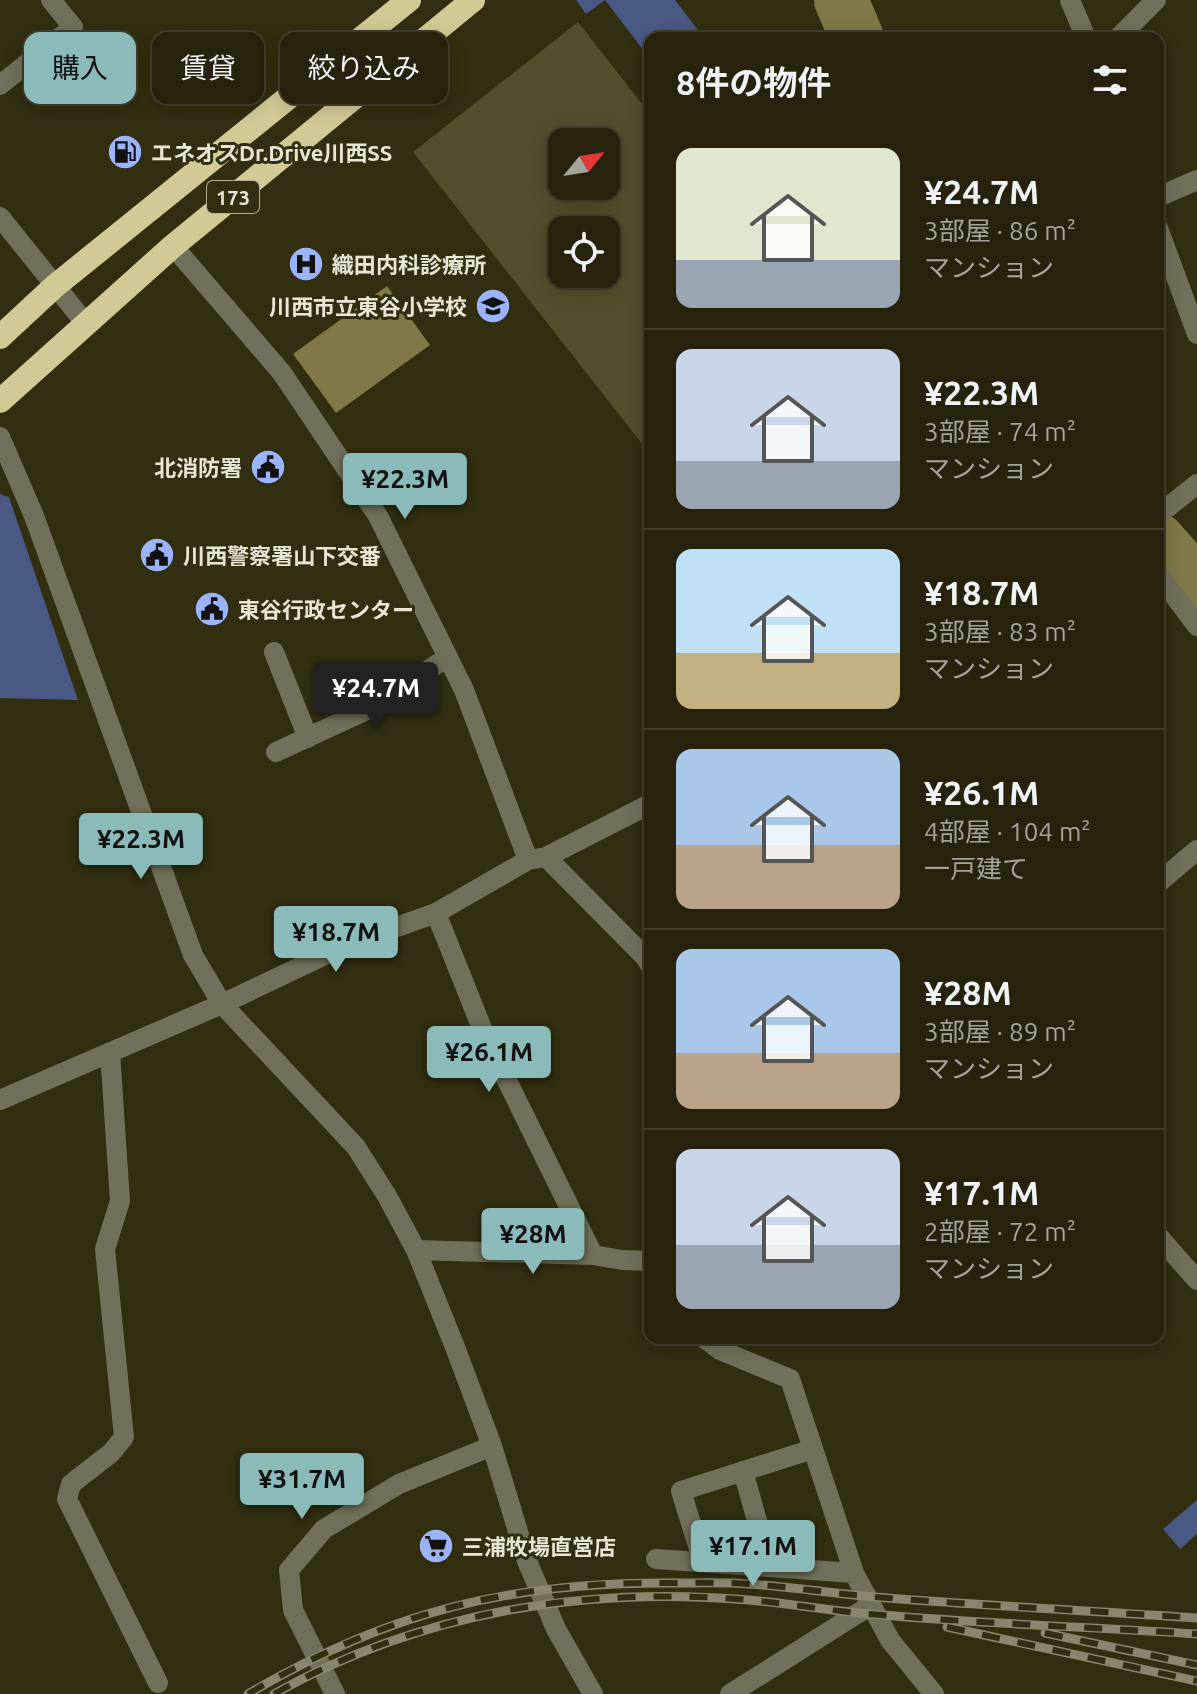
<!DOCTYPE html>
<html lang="ja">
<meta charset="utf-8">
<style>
body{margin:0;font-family:Ubuntu,"Noto Sans JP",sans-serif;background:#322f1a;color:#f1f3f6;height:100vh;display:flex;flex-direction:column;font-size:30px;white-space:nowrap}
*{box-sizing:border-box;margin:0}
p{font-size:26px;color:#a4a49d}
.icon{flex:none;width:44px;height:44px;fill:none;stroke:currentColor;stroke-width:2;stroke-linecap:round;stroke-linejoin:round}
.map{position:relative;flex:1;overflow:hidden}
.details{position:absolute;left:644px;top:32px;width:520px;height:1312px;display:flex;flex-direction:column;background:#26220c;border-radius:16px;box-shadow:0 4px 20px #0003,0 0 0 2px #423f2d}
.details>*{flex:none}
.banner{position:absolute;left:24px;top:32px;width:500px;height:72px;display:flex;gap:16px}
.needle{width:52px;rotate:60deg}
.tools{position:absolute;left:548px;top:128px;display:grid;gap:16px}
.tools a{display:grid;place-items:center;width:72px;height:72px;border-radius:16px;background:#26220c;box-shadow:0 4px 20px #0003,0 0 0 2px #423f2d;font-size:40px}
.price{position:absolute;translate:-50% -68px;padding:0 18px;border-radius:8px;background:#8bbbb9;color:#111;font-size:26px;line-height:52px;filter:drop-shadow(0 2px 4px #0008)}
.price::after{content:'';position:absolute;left:50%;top:48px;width:24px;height:18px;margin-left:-12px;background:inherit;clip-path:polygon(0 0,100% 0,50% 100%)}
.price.selected{background:#222;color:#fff}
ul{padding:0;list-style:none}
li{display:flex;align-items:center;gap:24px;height:200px;padding:0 32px}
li+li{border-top:2px solid #423f2d}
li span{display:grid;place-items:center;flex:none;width:224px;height:160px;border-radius:16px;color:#555}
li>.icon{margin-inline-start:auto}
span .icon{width:96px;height:96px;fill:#fffc;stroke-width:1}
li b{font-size:34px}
h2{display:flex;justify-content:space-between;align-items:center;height:96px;padding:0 32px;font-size:34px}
.tag{padding:0 28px;border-radius:16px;background:#26220c;box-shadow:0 4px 20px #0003,0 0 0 2px #423f2d;font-size:28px;line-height:72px}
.tag.selected{background:#8bbbb9;color:#111}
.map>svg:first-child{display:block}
</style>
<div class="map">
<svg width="1197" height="1694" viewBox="0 0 1197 1694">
<rect width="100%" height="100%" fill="#322e10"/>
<!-- green -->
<path fill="#524f2c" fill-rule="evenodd" d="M578,22L650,114V454L413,152ZM562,142H606V186H562ZM562,230H606V274H562Z"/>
<!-- water -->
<path fill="#7e7946" d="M387,286L430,345L336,413L293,354Z"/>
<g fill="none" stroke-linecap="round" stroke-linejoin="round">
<!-- river -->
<path stroke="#7e7946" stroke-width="54" d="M841,0L857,38
M1158,540L1197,584"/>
</g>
<!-- building -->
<path fill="#4a5983" d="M576,0H675L704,38H650V59L605,0L586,14Z
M0,494L9,497L78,700L0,698Z
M1197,1500V1534L1180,1549L1163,1529Z"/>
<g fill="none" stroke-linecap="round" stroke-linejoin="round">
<!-- minor -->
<path stroke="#71705a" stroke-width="20" d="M1070,0L1086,38
M1118,38L1156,0
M0,85L73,27L51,0
M1158,197L1197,180
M0,217L86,324
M1158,228L1197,334
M173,246L282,373L378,516L464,690L528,860
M0,437L34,516L193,955L222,1004L356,1147L387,1196L416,1250L455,1347L492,1446L527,1561L556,1629L593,1694
M1158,515L1197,484
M1158,574L1197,626
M274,652L308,738
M276,752L369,709L448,657
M546,857L646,958L650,965
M1158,883L1197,850
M436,913L485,1036L593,1255
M110,1052L120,1201L105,1249L124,1437L111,1453L71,1484L67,1499L158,1683
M0,1100L222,1004L346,945L436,913L528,860L546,857L650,804
M1158,1236L1197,1280
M416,1250L593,1255L622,1260L650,1261
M704,1338L720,1350L790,1379L854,1573L890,1640L934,1694
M743,1471L770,1567
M656,1559L854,1573
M703,1562L681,1491L813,1449
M335,1694L293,1610L289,1570L324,1529L399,1484L492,1446
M730,1694L871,1605"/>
<!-- highway -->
<path stroke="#d0cb95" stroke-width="24" d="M0,337L55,286L409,0
M0,401L173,246L473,0"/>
<!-- rail casing -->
<g stroke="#89856e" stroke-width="9">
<path id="rail" d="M947,1627L1197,1681
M1045,1633L1197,1665
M248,1694C389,1611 513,1581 676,1583C700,1583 725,1582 749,1584C795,1587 842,1595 888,1598C991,1606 1094,1611 1197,1618
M274,1694C420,1612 584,1586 749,1600C793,1604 837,1612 882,1615C987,1624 1092,1627 1197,1634"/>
</g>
<!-- rail -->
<use href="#rail" stroke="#322e10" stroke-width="6" stroke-dasharray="18" stroke-linecap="butt"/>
</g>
<!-- icons -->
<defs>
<g id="fuel-disc" transform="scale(1.8)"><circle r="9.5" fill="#9bb4fd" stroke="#322e10"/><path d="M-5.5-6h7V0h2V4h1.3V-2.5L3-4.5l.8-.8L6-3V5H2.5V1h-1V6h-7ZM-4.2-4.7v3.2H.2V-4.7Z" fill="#111"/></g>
<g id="hospital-disc" transform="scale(1.8)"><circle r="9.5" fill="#9bb4fd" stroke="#322e10"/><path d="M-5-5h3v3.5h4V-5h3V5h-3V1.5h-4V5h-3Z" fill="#111"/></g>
<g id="school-disc" transform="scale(1.8)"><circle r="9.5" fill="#9bb4fd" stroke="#322e10"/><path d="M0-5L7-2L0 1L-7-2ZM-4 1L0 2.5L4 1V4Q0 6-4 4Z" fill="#111"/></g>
<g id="civic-disc" transform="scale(1.8)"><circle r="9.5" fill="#9bb4fd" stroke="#322e10"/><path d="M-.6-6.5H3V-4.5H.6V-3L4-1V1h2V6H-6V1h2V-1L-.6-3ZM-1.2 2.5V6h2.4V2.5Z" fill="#111"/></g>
<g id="supermarket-disc" transform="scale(1.8)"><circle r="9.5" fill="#9bb4fd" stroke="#322e10"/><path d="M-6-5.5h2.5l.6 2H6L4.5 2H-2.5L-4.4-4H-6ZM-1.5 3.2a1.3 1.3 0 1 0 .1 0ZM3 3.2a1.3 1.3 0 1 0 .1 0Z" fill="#111"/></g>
</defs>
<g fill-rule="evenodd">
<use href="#fuel-disc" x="125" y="152"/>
<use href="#hospital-disc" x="306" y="264"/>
<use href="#school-disc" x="493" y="306"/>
<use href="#civic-disc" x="268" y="467"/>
<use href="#civic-disc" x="157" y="555"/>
<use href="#civic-disc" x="212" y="609"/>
<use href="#supermarket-disc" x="436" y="1546"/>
</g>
<g text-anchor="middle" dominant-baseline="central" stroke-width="6" stroke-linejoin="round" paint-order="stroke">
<!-- shield labels -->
<rect fill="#322e10" stroke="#b1af9a" stroke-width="2" x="207" y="181" width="52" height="32" rx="6"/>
<g font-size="20" font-weight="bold" fill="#e8e6d5">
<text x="233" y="197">173</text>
</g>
<!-- poi labels -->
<g font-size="22" font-weight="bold" fill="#e8e6d5" stroke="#322e10" text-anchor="start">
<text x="151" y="152">エネオスDr.Drive川西SS</text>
<text x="332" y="264">織田内科診療所</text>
<text x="467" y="306" text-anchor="end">川西市立東谷小学校</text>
<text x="242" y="467" text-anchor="end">北消防署</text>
<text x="183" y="555">川西警察署山下交番</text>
<text x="238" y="609">東谷行政センター</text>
<text x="462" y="1546">三浦牧場直営店</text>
</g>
</g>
</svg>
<div class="tools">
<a><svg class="needle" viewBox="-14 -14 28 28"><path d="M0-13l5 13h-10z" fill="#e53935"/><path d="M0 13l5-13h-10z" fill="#a4a49d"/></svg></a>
<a><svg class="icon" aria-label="locate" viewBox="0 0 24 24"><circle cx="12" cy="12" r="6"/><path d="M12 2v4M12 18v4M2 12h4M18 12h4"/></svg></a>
</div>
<b class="price" style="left:405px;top:521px">¥22.3M</b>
<b class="price selected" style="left:376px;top:730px">¥24.7M</b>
<b class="price" style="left:141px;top:881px">¥22.3M</b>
<b class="price" style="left:336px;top:974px">¥18.7M</b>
<b class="price" style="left:489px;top:1094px">¥26.1M</b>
<b class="price" style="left:533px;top:1276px">¥28M</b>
<b class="price" style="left:302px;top:1521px">¥31.7M</b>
<b class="price" style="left:753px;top:1588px">¥17.1M</b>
<div class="banner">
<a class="tag selected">購入</a>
<a class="tag">賃貸</a>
<a class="tag">絞り込み</a>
</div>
<section class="details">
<h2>8件の物件<svg class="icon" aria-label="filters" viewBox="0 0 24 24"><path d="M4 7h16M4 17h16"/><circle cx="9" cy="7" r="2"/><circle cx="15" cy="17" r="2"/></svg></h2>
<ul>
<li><span style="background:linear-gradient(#dfe7d0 70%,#9aa5b1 0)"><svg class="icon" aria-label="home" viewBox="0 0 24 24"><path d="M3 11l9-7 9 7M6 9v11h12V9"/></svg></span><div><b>¥24.7M</b><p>3部屋 · 86 m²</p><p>マンション</p></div></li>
<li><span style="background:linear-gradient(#c9d6e8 70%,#9aa5b1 0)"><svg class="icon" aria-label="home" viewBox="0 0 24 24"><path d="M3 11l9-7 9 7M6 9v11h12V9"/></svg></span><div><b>¥22.3M</b><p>3部屋 · 74 m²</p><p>マンション</p></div></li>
<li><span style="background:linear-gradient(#bfe0f5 65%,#c2b280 0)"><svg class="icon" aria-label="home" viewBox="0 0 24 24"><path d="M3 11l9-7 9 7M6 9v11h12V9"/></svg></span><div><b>¥18.7M</b><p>3部屋 · 83 m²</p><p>マンション</p></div></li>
<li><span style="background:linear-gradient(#a9c7e8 60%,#b9a48a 0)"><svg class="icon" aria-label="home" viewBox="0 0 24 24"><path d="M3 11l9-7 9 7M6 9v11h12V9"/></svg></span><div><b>¥26.1M</b><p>4部屋 · 104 m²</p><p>一戸建て</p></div></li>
<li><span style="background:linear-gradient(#a9c7e8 65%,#b9a48a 0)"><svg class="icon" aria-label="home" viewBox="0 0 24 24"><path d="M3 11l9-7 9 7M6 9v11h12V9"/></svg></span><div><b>¥28M</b><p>3部屋 · 89 m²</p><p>マンション</p></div></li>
<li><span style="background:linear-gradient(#c9d6e8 60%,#9aa5b1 0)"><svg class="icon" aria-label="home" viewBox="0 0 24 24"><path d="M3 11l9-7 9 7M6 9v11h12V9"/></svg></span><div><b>¥17.1M</b><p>2部屋 · 72 m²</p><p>マンション</p></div></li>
</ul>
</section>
</div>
